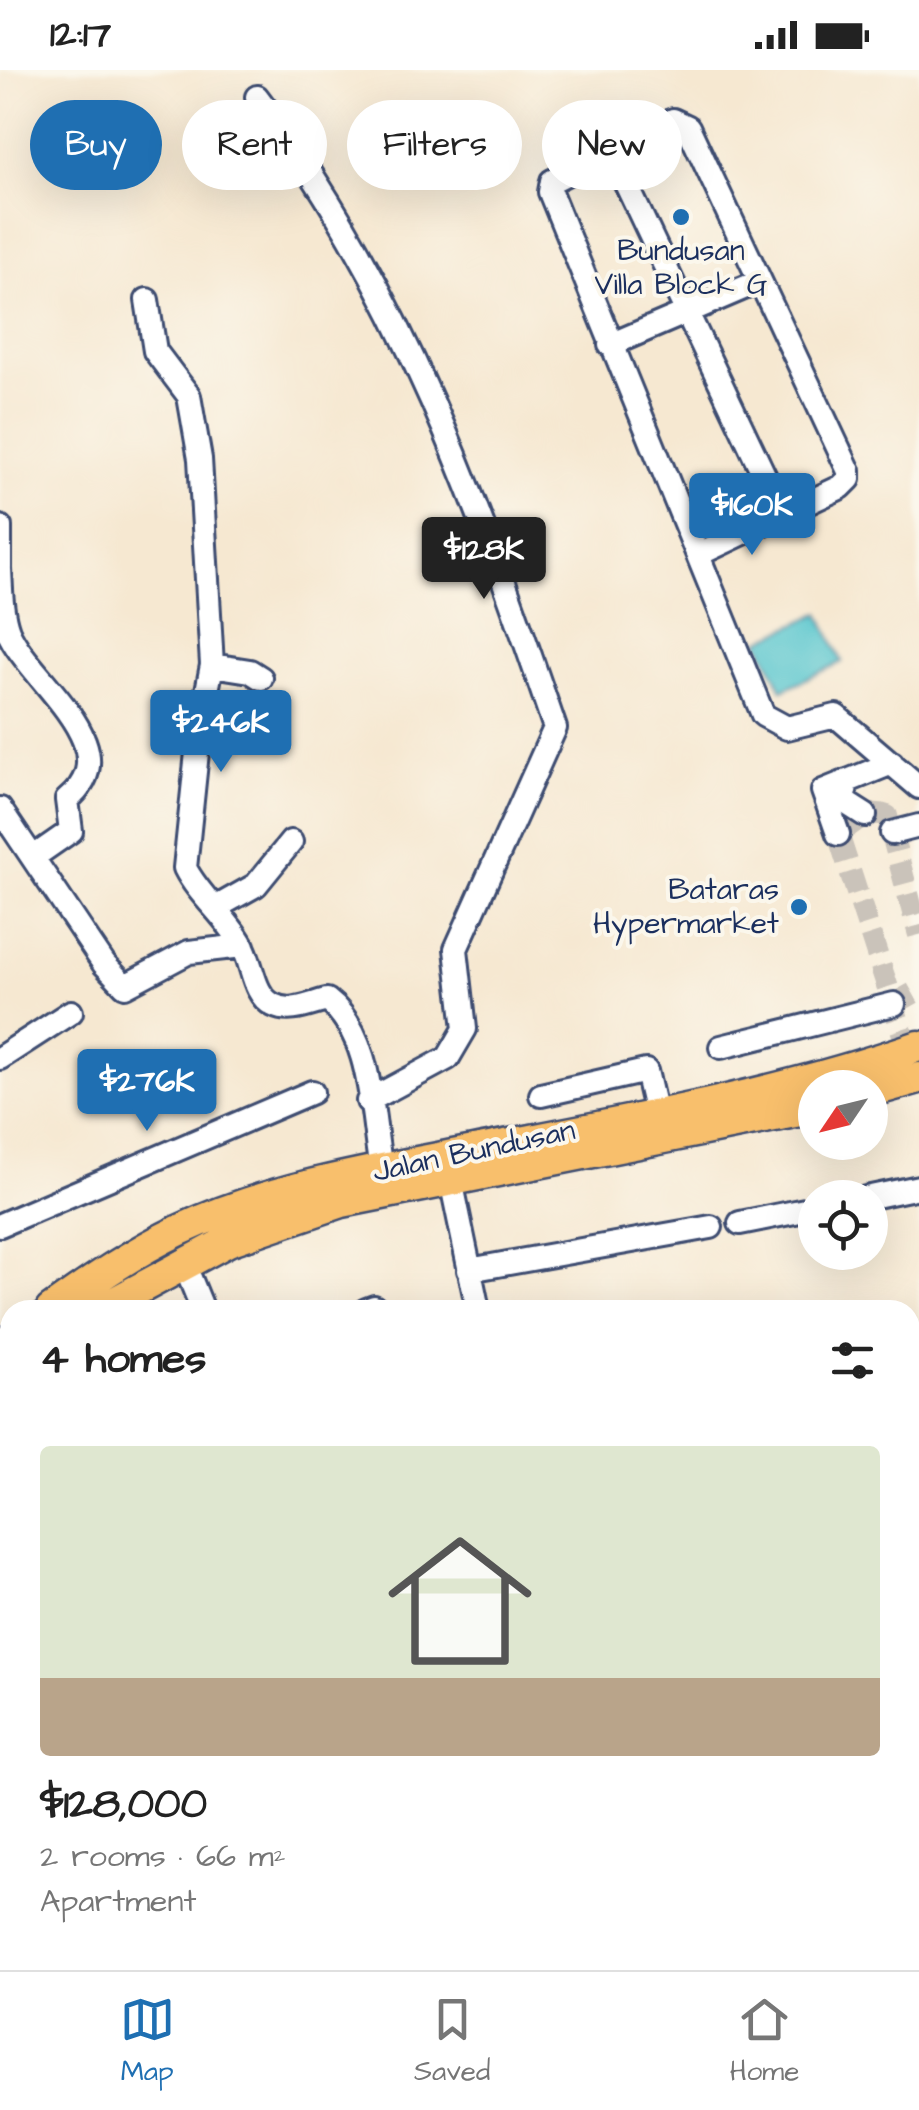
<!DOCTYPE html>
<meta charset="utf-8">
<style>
body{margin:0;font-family:"Architects Daughter",sans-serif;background:#f2f2f2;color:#222;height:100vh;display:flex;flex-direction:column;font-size:38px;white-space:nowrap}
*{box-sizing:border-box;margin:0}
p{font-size:32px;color:#767676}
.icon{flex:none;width:55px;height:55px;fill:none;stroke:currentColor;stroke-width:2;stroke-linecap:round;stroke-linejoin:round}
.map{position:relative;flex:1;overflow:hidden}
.side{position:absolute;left:0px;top:1230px;width:920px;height:670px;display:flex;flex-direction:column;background:#fff;border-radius:30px 30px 0 0;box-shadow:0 10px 40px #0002}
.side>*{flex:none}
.top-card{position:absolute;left:30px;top:30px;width:860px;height:90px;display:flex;gap:20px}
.needle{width:65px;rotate:235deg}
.fabs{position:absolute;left:798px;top:1000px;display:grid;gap:20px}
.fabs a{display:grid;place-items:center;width:90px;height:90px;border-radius:50%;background:#fff;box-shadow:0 10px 40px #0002;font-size:50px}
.price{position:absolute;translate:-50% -85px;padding:0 22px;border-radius:10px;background:#1f6fb2;color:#fff;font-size:32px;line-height:65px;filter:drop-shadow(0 2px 5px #0008)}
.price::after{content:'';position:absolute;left:50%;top:60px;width:30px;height:22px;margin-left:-15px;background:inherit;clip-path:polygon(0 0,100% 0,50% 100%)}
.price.active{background:#222;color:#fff}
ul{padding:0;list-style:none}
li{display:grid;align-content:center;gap:20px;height:530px;padding:0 40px}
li+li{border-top:2px solid #e0e0e0}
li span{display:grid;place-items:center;height:310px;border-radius:10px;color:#555}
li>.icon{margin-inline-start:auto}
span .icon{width:180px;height:180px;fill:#fffc;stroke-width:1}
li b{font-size:42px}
h2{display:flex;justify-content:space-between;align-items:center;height:120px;padding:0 40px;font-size:42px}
.pill{padding:0 35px;border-radius:45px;background:#fff;box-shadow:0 10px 40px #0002;font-size:35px;line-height:90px}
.pill.active{background:#1f6fb2;color:#fff}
.status{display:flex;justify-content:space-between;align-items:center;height:70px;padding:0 50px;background:#fff;direction:ltr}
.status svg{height:28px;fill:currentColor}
.dock{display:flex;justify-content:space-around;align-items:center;height:140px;border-top:2px solid #e0e0e0;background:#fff;font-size:28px;color:#767676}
.dock a{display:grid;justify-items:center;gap:5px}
.dock .active{color:#1f6fb2}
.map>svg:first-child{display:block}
</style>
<div class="status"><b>12:17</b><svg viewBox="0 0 49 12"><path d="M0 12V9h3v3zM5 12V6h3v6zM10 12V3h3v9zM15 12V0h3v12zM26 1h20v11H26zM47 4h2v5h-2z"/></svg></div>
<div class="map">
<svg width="919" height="1900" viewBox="0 0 919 1900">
<rect width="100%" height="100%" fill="#fbf7ec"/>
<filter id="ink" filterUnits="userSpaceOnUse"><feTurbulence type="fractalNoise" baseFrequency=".01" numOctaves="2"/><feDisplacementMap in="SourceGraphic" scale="20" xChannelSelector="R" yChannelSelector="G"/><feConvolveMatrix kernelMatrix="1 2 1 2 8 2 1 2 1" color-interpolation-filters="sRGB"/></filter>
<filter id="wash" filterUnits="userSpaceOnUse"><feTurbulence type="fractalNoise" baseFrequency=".0048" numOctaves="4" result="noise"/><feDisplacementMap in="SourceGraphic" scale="40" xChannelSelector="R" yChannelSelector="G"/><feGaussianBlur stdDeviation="2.25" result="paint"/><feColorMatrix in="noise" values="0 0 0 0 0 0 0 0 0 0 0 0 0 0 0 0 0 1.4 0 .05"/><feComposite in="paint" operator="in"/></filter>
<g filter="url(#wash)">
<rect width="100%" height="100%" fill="#f6e8d1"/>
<!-- water -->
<path fill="#59c6ce" stroke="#3a7a96" stroke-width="2.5" d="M820,543L842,592L782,620L759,571Z"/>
</g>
<g filter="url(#ink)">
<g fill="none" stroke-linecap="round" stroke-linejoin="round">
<!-- minor-tunnel -->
<path stroke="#cac3ba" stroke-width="22" stroke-dasharray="22 11" stroke-linecap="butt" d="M894,934L919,920
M908,980L838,764C854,753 868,738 887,746L919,865"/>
<!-- minor casing -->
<g stroke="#3c4b6f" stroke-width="28">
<path id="minor" d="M257,27C400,213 480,438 555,658L456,879L465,959L448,988L368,1031
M611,82L783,445
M147,230L155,281L189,326L200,389L212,595L199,663L185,798C199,826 225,845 241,873C253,892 252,924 273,935C290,944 310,934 327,930C373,965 371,1045 381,1099
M610,275L760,211
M0,457V497
M699,484L841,417L849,409V401L688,57L673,50L552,111L550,122L763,645L787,658L836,646L919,717
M0,499C1,518 1,542 8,561C28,610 132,677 67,730L71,761L35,786
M212,595L250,601L261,608
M847,711L843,731L865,745
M0,739L104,894L125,916L189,882L243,876
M892,763L919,756
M838,764L823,721L892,693
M217,837L256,815L291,772
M721,977L894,934
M0,988L71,942
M541,1025L646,1001L656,1044
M451,1110L478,1240
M866,1128L919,1117
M740,1153L815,1138
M0,1155L312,1022
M183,1191L203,1240
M469,1200L711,1157
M366,1240L374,1237
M910,1281L919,1278
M910,1481L919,1474
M10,1716V1730
M0,1834L10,1781
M97,1890L113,1900
M136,1890L143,1900
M177,1890L183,1900
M208,1890L215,1900
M785,1890L788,1900"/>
</g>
<!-- major casing -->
<g stroke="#3c4b6f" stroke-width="35">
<path id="major" d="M870,1022L919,1008
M51,1240C93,1210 134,1182 180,1160C270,1117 377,1100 474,1081C623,1052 775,1026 919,976
M100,1240L228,1171L342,1132L815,1038
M0,1277L10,1270
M0,1317L10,1308"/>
</g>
<!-- minor -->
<use href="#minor" stroke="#fff" stroke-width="22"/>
<!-- major -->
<use href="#major" stroke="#f8bf6c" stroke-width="30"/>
</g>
</g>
<!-- markers -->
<g fill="#1f6fb2" stroke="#fbf7ec" stroke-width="4">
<circle cx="681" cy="147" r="10"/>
<circle cx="799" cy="837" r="10"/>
</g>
<g text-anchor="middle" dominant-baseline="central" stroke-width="8" stroke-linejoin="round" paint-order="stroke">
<!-- poi labels -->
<g font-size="30" fill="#1b2f5e" stroke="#fbf7ec">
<text x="681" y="181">Bundusan<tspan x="681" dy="34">Villa Block G</tspan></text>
<text x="779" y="820" text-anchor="end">Bataras<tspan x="779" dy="34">Hypermarket</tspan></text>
</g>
<!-- street labels -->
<g font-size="30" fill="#1b2f5e" stroke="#fbf7ec">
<text transform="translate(474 1081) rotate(-12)">Jalan Bundusan</text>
</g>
</g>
</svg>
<div class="fabs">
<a><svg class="needle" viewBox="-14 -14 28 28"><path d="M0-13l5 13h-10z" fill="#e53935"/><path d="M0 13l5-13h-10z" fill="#767676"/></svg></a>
<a><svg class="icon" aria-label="locate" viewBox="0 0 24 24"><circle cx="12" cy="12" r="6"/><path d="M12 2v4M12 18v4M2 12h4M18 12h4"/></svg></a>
</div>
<b class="price" style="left:752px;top:488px">$160K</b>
<b class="price active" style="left:484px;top:532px">$128K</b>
<b class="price" style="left:221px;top:705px">$246K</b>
<b class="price" style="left:147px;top:1064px">$276K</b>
<div class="top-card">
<a class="pill active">Buy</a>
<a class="pill">Rent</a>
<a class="pill">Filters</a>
<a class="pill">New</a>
</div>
<section class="side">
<h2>4 homes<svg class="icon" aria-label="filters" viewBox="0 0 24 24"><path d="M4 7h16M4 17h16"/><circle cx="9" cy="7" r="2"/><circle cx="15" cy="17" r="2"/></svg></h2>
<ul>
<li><span style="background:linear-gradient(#dfe7d0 75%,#b9a48a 0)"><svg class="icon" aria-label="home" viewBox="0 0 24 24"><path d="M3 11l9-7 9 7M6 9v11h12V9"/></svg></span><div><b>$128,000</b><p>2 rooms · 66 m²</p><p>Apartment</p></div></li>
</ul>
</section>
</div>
<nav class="dock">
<a class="active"><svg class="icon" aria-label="map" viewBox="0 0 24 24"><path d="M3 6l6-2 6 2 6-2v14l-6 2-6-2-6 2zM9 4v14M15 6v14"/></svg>Map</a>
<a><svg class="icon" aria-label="saved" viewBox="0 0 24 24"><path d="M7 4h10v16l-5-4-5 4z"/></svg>Saved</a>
<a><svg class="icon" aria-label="home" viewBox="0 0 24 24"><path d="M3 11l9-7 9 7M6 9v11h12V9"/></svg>Home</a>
</nav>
